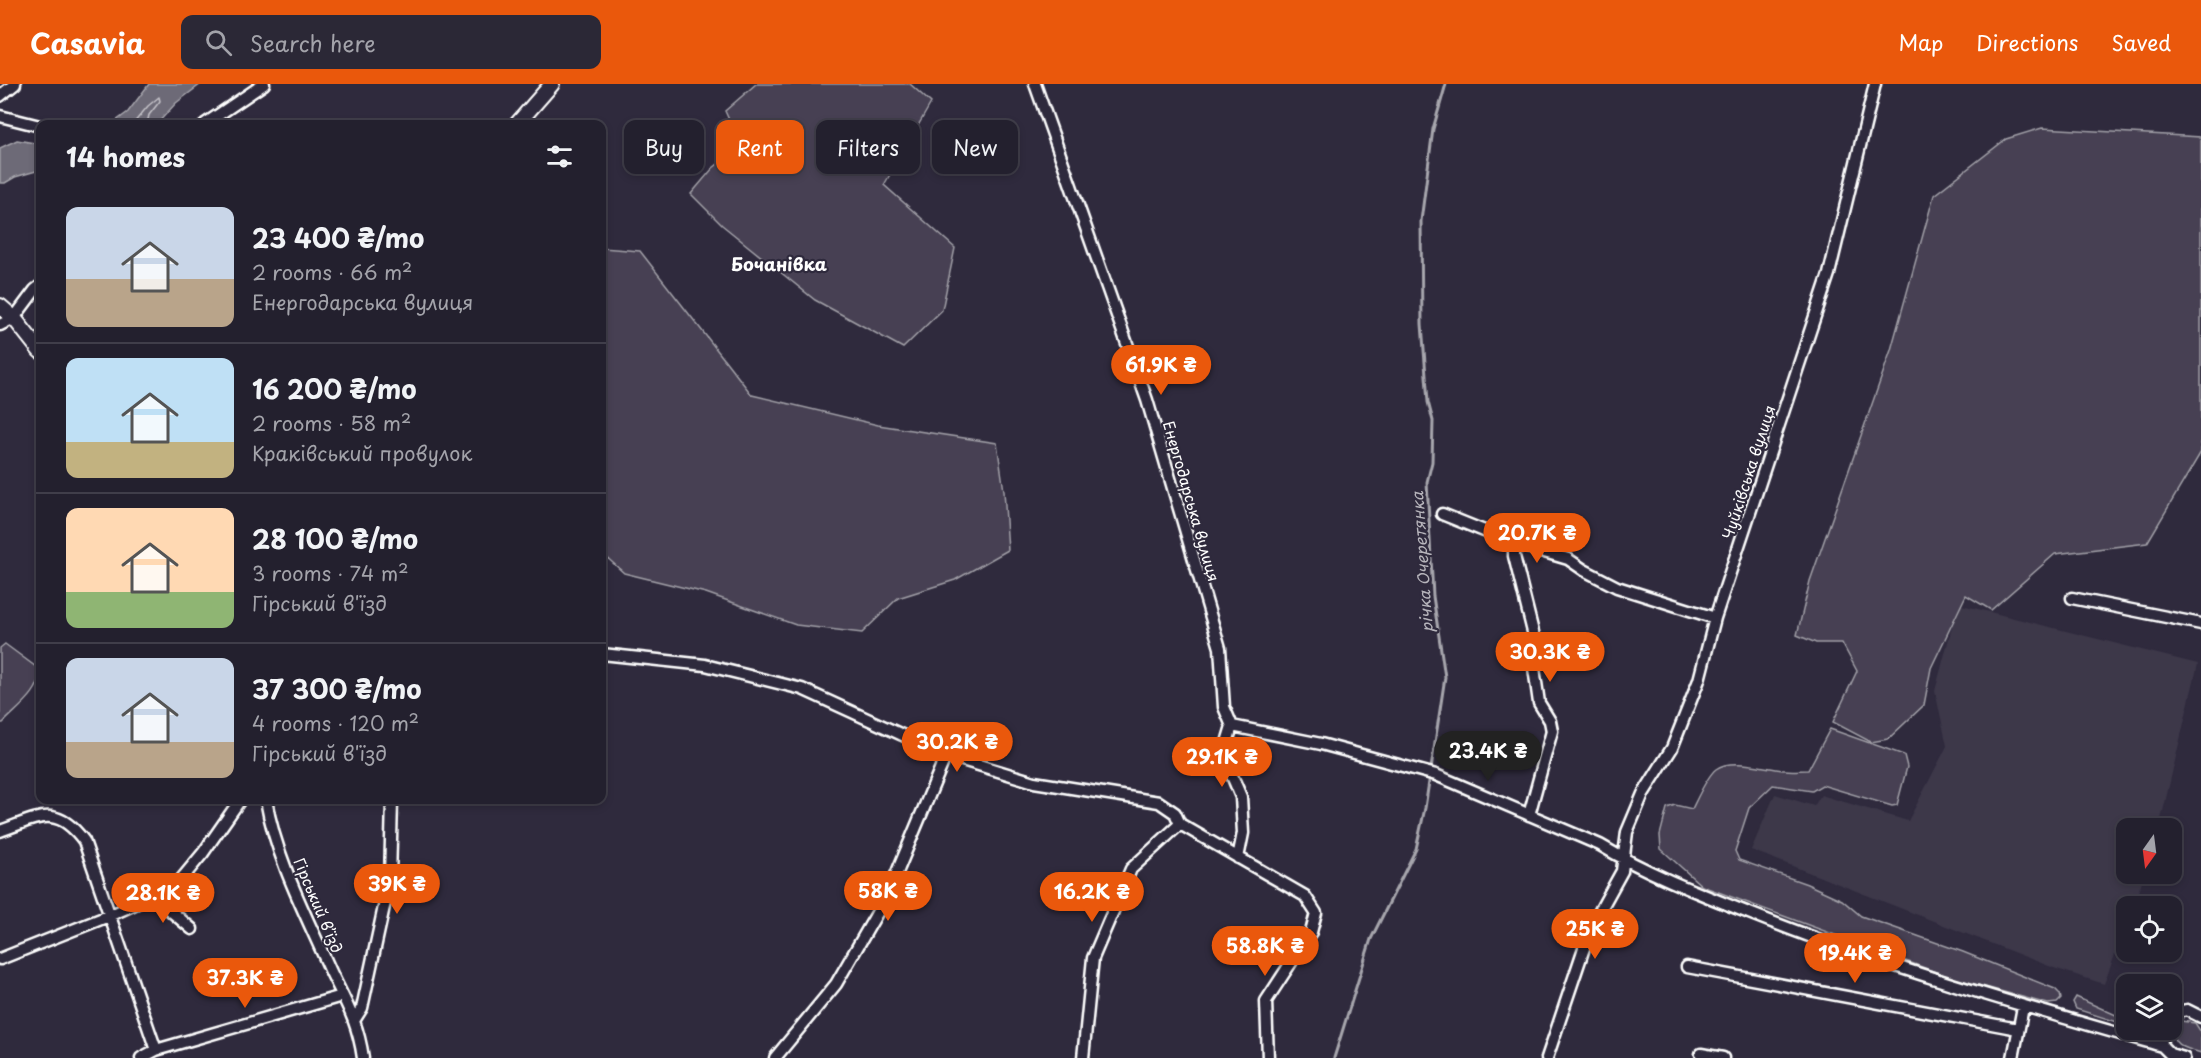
<!DOCTYPE html>
<meta charset="utf-8">
<style>
body{margin:0;font-family:"Playpen Sans",sans-serif;background:#2b2836;color:#f1f3f6;height:100vh;display:flex;flex-direction:column;font-size:22px;white-space:nowrap}
*{box-sizing:border-box;margin:0}
p{font-size:20px;color:#a3a3aa}
.icon{flex:none;width:33px;height:33px;fill:none;stroke:currentColor;stroke-width:2;stroke-linecap:round;stroke-linejoin:round}
.map{position:relative;flex:1;overflow:hidden}
.sheet{position:absolute;left:36px;top:36px;width:570px;height:684px;display:flex;flex-direction:column;background:#23202e;border-radius:12px;box-shadow:0 3px 9px #0003,0 0 0 2px #403e4a}
.sheet>*{flex:none}
.guide{position:absolute;left:624px;top:36px;width:570px;height:54px;display:flex;gap:12px}
.needle{width:39px;rotate:194deg}
.tools{position:absolute;left:2116px;top:734px;display:grid;gap:12px}
.tools a{display:grid;place-items:center;width:66px;height:66px;border-radius:12px;background:#23202e;box-shadow:0 3px 9px #0003,0 0 0 2px #403e4a;font-size:30px}
.price{position:absolute;translate:-50% -51px;padding:0 14px;border-radius:21px;background:#ea580c;color:#fff;font-size:20px;line-height:39px;filter:drop-shadow(0 2px 3px #0008)}
.price::after{content:'';position:absolute;left:50%;top:36px;width:18px;height:14px;margin-left:-9px;background:inherit;clip-path:polygon(0 0,100% 0,50% 100%)}
.price.active{background:#222;color:#fff}
ul{padding:0;list-style:none}
li{display:flex;align-items:center;gap:18px;height:150px;padding:0 30px}
li+li{border-top:2px solid #403e4a}
li span{display:grid;place-items:center;flex:none;width:168px;height:120px;border-radius:12px;color:#555}
li>.icon{margin-inline-start:auto}
span .icon{width:72px;height:72px;fill:#fffc;stroke-width:1}
li b{font-size:26px}
h2{display:flex;justify-content:space-between;align-items:center;height:72px;padding:0 30px;font-size:26px}
.pill{padding:0 21px;border-radius:12px;background:#23202e;box-shadow:0 3px 9px #0003,0 0 0 2px #403e4a;font-size:21px;line-height:54px}
.pill.active{background:#ea580c;color:#fff}
header{display:flex;align-items:center;gap:36px;box-sizing:border-box;height:84px;padding:0 30px;background:#ea580c;color:#fff}
header strong{font-size:28px}
nav{display:flex;gap:33px;margin-inline-start:auto;font-size:21px}
.search{width:420px;height:54px;background:#2b2836;display:flex;align-items:center;gap:15px;box-sizing:border-box;padding:0 21px;border-radius:12px;color:#a3a3aa;font-size:22px}
.map>svg:first-child{display:block}
</style>
<header>
<strong>Casavia</strong>
<div class="search"><svg class="icon" aria-label="search" viewBox="0 0 24 24"><circle cx="10" cy="10" r="6"/><path d="M15 15l6 6"/></svg>Search here</div>
<nav><a>Map</a><a>Directions</a><a>Saved</a></nav>
</header>
<div class="map">
<svg width="2201" height="974" viewBox="0 0 2201 974">
<rect width="100%" height="100%" fill="#2f2a3d"/>
<filter id="ink" filterUnits="userSpaceOnUse"><feTurbulence type="fractalNoise" baseFrequency=".0167" numOctaves="2"/><feDisplacementMap in="SourceGraphic" scale="12" xChannelSelector="R" yChannelSelector="G"/><feConvolveMatrix kernelMatrix="1 2 1 2 8 2 1 2 1" color-interpolation-filters="sRGB"/></filter>
<g filter="url(#ink)">
<!-- built -->
<path fill="#3c3749" d="M1958,520L2198,580L2159,744H2127V789H2145L2133,822H2127V839L2104,900L2054,884L1751,766L1775,710L1814,722L1821,711L1908,737L1947,662L1935,607Z"/>
<!-- green -->
<path fill="#464152" stroke="#a2a0a8" stroke-width="1.5" d="M756,0H910L931,19L884,101L955,164L942,226L903,264L815,216L722,141L691,110L713,84L741,62L725,27Z
M2042,44L2201,53V368L2147,459L2055,470L1991,526L1966,511L1931,584L1924,621L1888,655L1871,658L1833,638L1857,587L1842,559H1816L1797,551L1810,497L1891,266L1934,111L2006,55Z
M602,164L640,167L752,311L878,341L997,359L1004,407L1008,466L955,496L898,514L862,549L796,541L706,509L624,489L602,469Z
M5,560L40,586C41,609 18,623 3,639H0V564Z
M1830,645L1904,671L1907,683L1897,721L1892,722L1822,701L1812,707L1773,701L1749,724L1735,767L1739,776L1807,800L1842,816L1861,832L1963,868L2055,905L2060,910L2061,915L2057,919L2048,920L1952,894L1702,802L1661,765L1660,751L1667,724L1675,721L1692,725C1697,715 1707,692 1716,685C1732,673 1766,685 1785,686C1792,687 1800,686 1808,686Z
M2076,913L2127,936V941L2076,925L2073,918Z
M2181,937L2195,939L2201,948V969C2187,964 2171,963 2173,945Z"/>
<!-- water -->
<path fill="#6d6a77" stroke="#a7a6ad" stroke-width="1.5" d="M149,0H201L176,19L157,40H112L128,28Z
M17,56L40,60V86L15,93L5,99H0V64Z"/>
<g fill="none" stroke-linecap="round" stroke-linejoin="round">
<!-- shore -->
<path stroke="#c5c3c9" stroke-width="1.5" d="M133,40L148,22L159,13L160,17L149,31L147,40"/>
<!-- stream -->
<path stroke="#a7a6ad" stroke-width="3" d="M1334,974L1371,855L1416,765L1425,724L1445,593L1433,512L1427,398L1432,378L1433,337L1428,318L1422,240L1421,137L1433,45L1446,0"/>
<!-- minor casing -->
<g stroke="#fff" stroke-width="15">
<path id="minor" d="M1035,0L1147,316L1220,564L1224,623L1232,642L1226,662L1225,675L1241,713L1243,749L1238,774
M0,12L15,0
M0,32L40,42
M205,40L264,0
M0,241L14,234L35,206L40,202
M1442,430L1514,459L1568,475L1584,486L1617,503L1715,534
M1514,459V472L1536,560L1534,584L1539,619L1550,637L1552,647L1529,731
M2072,514L2201,540
M602,570L705,581L802,605L946,671L1034,698L1159,718L1175,729L1180,740L1305,812L1316,829L1311,848L1266,917L1268,974
M1232,642L1321,660L1436,691L1600,761C1646,789 1698,809 1749,829C1884,883 2023,922 2162,962L2170,970L2184,974
M266,716C276,775 307,833 331,888C346,919 358,938 363,974
M0,747C38,734 56,719 84,757L156,966
M153,812L192,845
M0,875L111,831L153,812L179,798L203,769L240,716
M1687,883L2018,945
M2172,929L2187,926L2201,933
M355,935L362,924L390,795L392,716
M2161,945L2162,962
M1701,970L1723,974
M141,974L156,966L342,912
M775,974L836,900L888,810L946,671
M1083,974L1093,874L1131,785L1180,740
M1547,974L1584,864L1596,834L1622,787L1627,748L1643,710L1672,664L1699,596L1715,534L1829,190L1875,0
M2013,974L2023,923"/>
</g>
<!-- major casing -->
<g stroke="#fff" stroke-width="18">
<path id="major" d="M517,40L552,0
M0,222L14,234L40,267"/>
</g>
<!-- minor -->
<use href="#minor" stroke="#2f2a3d" stroke-width="10"/>
<!-- major -->
<use href="#major" stroke="#2f2a3d" stroke-width="14"/>
</g>
</g>
<g text-anchor="middle" dominant-baseline="central" stroke-width="4.5" stroke-linejoin="round" paint-order="stroke">
<!-- street labels -->
<g font-size="15" fill="#fff" stroke="#2f2a3d">
<text transform="translate(1748 388) rotate(-72)">Чуйківська вулиця</text>
<text transform="translate(1192 417) rotate(74)">Енергодарська вулиця</text>
<text transform="translate(319 821) rotate(67)">Гірський в’їзд</text>
</g>
<!-- water labels -->
<g font-size="16" font-style="italic" fill="#b6b4bb" stroke="#2f2a3d">
<text transform="translate(1421 478) rotate(-94)">річка Очеретянка</text>
</g>
<!-- quarter labels -->
<g font-size="18" font-weight="bold" fill="#fff" stroke="#2f2a3d">
<text x="779" y="179">Бочанівка</text>
</g>
</g>
</svg>
<div class="tools">
<a><svg class="needle" viewBox="-14 -14 28 28"><path d="M0-13l5 13h-10z" fill="#e53935"/><path d="M0 13l5-13h-10z" fill="#a3a3aa"/></svg></a>
<a><svg class="icon" aria-label="locate" viewBox="0 0 24 24"><circle cx="12" cy="12" r="6"/><path d="M12 2v4M12 18v4M2 12h4M18 12h4"/></svg></a>
<a><svg class="icon" aria-label="layers" viewBox="0 0 24 24"><path d="M12 4l9 5-9 5-9-5zM3 14l9 5 9-5"/></svg></a>
</div>
<b class="price" style="left:1161px;top:312px">61.9K ₴</b>
<b class="price" style="left:1537px;top:480px">20.7K ₴</b>
<b class="price" style="left:1550px;top:599px">30.3K ₴</b>
<b class="price" style="left:957px;top:689px">30.2K ₴</b>
<b class="price active" style="left:1488px;top:698px">23.4K ₴</b>
<b class="price" style="left:1222px;top:704px">29.1K ₴</b>
<b class="price" style="left:397px;top:831px">39K ₴</b>
<b class="price" style="left:888px;top:838px">58K ₴</b>
<b class="price" style="left:1092px;top:839px">16.2K ₴</b>
<b class="price" style="left:163px;top:840px">28.1K ₴</b>
<b class="price" style="left:1595px;top:876px">25K ₴</b>
<b class="price" style="left:1265px;top:893px">58.8K ₴</b>
<b class="price" style="left:1855px;top:900px">19.4K ₴</b>
<b class="price" style="left:245px;top:925px">37.3K ₴</b>
<div class="guide">
<a class="pill">Buy</a>
<a class="pill active">Rent</a>
<a class="pill">Filters</a>
<a class="pill">New</a>
</div>
<section class="sheet">
<h2>14 homes<svg class="icon" aria-label="filters" viewBox="0 0 24 24"><path d="M4 7h16M4 17h16"/><circle cx="9" cy="7" r="2"/><circle cx="15" cy="17" r="2"/></svg></h2>
<ul>
<li><span style="background:linear-gradient(#c9d6e8 60%,#b9a48a 0)"><svg class="icon" aria-label="home" viewBox="0 0 24 24"><path d="M3 11l9-7 9 7M6 9v11h12V9"/></svg></span><div><b>23 400 ₴/mo</b><p>2 rooms · 66 m²</p><p>Енергодарська вулиця</p></div></li>
<li><span style="background:linear-gradient(#bfe0f5 70%,#c2b280 0)"><svg class="icon" aria-label="home" viewBox="0 0 24 24"><path d="M3 11l9-7 9 7M6 9v11h12V9"/></svg></span><div><b>16 200 ₴/mo</b><p>2 rooms · 58 m²</p><p>Краківський провулок</p></div></li>
<li><span style="background:linear-gradient(#ffd9b3 70%,#8fb573 0)"><svg class="icon" aria-label="home" viewBox="0 0 24 24"><path d="M3 11l9-7 9 7M6 9v11h12V9"/></svg></span><div><b>28 100 ₴/mo</b><p>3 rooms · 74 m²</p><p>Гірський в'їзд</p></div></li>
<li><span style="background:linear-gradient(#c9d6e8 70%,#b9a48a 0)"><svg class="icon" aria-label="home" viewBox="0 0 24 24"><path d="M3 11l9-7 9 7M6 9v11h12V9"/></svg></span><div><b>37 300 ₴/mo</b><p>4 rooms · 120 m²</p><p>Гірський в'їзд</p></div></li>
</ul>
</section>
</div>
